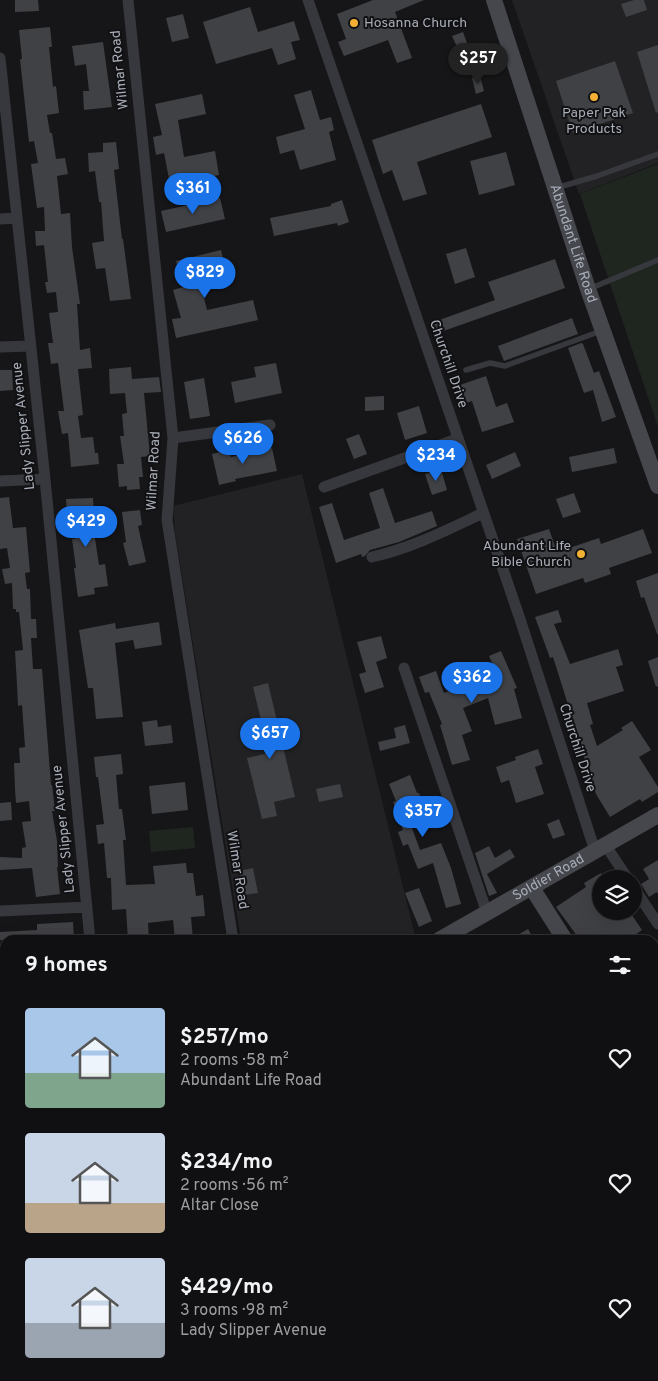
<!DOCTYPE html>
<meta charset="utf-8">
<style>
body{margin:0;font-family:Overpass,sans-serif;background:#1e1e20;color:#f1f3f6;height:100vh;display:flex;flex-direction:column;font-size:19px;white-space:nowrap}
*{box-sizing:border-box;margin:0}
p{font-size:16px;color:#9c9d9f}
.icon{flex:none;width:28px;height:28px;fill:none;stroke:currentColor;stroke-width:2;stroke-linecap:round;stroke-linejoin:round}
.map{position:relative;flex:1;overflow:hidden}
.panel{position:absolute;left:0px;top:935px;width:659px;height:446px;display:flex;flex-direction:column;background:#101012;border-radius:15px 15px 0 0;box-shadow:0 5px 20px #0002,0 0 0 1px #303032}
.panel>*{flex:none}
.controls{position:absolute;left:592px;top:870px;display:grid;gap:10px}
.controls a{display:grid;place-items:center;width:50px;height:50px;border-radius:50%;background:#101012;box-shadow:0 5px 20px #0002,0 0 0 1px #303032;font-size:25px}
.price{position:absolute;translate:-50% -42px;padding:0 11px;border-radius:18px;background:#1a73e8;color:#fff;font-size:16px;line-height:32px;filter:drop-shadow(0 1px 2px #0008)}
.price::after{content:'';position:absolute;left:50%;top:30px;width:15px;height:11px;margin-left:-8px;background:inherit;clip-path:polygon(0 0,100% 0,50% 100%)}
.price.current{background:#222;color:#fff}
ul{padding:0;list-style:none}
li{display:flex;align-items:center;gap:15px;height:125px;padding:0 25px}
li span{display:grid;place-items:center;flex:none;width:140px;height:100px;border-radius:5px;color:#555}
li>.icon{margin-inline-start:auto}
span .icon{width:60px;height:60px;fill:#fffc;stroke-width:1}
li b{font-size:21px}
h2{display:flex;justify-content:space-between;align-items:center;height:60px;padding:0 25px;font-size:21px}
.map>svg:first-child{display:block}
</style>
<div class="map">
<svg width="658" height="1381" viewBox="0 0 658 1381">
<rect width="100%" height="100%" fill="#161618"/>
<!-- built -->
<path fill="#222225" d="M512,0H658V163L579,194Z
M302,474L416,940H241L175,533L173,506Z
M304,1376H570L572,1381H307Z"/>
<!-- green -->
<path fill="#1e261f" d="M658,164V427L580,194Z
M193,827L195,848L151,852L149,831Z"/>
<!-- building -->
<path fill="#404145" d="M15,0H38L39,11L15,12Z
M373,0H424L395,12L412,58L397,63L388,40L344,56L338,42L346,39L337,14Z
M634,0H644L647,10L626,17L621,4Z
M250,7L258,32L294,21L300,40L291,42L296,59L278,65L272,48L216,64L203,22Z
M183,14L189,38L172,42L166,18Z
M50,27L52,47H49L53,87L56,86L59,113L47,115L50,133H52L56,159L65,158L68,174L57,176L61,214L70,213L72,247L80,304H77L80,350L90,348L92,368L78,369L83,415L78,416L81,438L93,437L95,453H98L99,464L71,467L68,433L62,434L58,411H64L58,363L51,364L48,343H53L49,313L58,312L56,292L47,293L45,282H48L44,245L36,246L35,231H45L44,207L37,208L31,164L38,163L34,141L29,142L20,59H22L19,30Z
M463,32L467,43L457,47L452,36Z
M103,42L112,107L84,110L83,91H89L86,64L75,66L72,46Z
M658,45V112L656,113L637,52Z
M615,61L633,113L573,133L556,81Z
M480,76L484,91L476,94L472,78Z
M311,90L320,120L331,117L334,130L329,132L336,160L300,170L294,150L280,154L276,137L305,129L294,95Z
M202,94L206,114L178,120L184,157L215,151L219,175L170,184L164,153L156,155L153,137L162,135L155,104Z
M481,104L492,137L417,162L427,194L403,201L392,170L383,174L372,140Z
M116,142L119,169L114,170L122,239H123L131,299L110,301L105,268L96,269L92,243L104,241L101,202H99L95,171L89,172L88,153L103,152V143Z
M506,152L515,185L479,195L470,161Z
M220,198L225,219L166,232L161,211Z
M342,200L349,222L338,226L337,223L274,236L270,218L331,206V204Z
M466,248L475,277L455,284L446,254Z
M221,250L226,271L199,278L207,310L253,300L258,320L176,338L172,319L181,318L173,290L183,287L176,261Z
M555,259L565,288L435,334L431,323L495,300L488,282Z
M572,318L578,334L504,361L498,346Z
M581,343L583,344L594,373L599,371L616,417L602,422L593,390L584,393L568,348Z
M276,363L282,393L235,403L231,382L256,377L254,367Z
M131,367L132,379L159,377L161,392L144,393L150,456L141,457L143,477H139L140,489L127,490V486L119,487L117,464H124L120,436H124L122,414L127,413L125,393L110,394L109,369Z
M0,370H12L13,390L0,391Z
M486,376L496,407L507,403L514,422L482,432L472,401L466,403L460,385Z
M204,378L210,416L190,419L184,382Z
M384,396V410L365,411V397Z
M419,406L427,433L405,440L397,413Z
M359,434L367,454L354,459L346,439Z
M272,448L277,471L235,479L236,481L219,485L212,454L229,450L231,457Z
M614,448L617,463L572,472L569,457Z
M515,452L521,466L492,479L486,465Z
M441,469L447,490L432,495L425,474Z
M383,488L395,523L432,511L437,526L399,542L370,550L365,556L362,557L361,554L336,563L319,507L332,503L344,540L380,528L369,493Z
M574,493L581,512L563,518L556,499Z
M9,497L13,528L26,527L30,572L25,573L27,589H30L31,619H36L37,638H31L33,669H42L51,785H52L55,811H52L57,841L58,867H57L60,894L36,897L32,868L0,870V857L22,858V848L26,847L22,822L31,821L29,801L16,803L15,789L14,763H20L19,748L25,747L22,705L18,706L17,685L15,651L23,650L19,612H16V609H13L12,583L5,584L2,569L10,568L7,548L0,549V498Z
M93,498L95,531L94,532L99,565L105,564L108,586L94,588L95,594L78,597L74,568H76L72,539H75L74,514H67L66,499Z
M140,510L142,525L138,526L146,562L129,566L123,543L126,542L122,512Z
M549,529L557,552L599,538L601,544L643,529L652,553L609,568L611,574L585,583L583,578L536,594L517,539Z
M658,573V634H657L644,597L641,598L636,581Z
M558,610L562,622L554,624L570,664L618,649L623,665L616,667L624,691L587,703L593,724L590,725L597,746L623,730L621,728L632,721L651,750L639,757L658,787V792L642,802L640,799L610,817L596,794L575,729L570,731L566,716L571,714L553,657L550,658L535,617Z
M159,622L162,645L135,649L133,640L115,643L123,717L96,719L93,688H88L79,630L115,623L116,629Z
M381,636L387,658L376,662L384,687L365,693L359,674L366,672L357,642Z
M501,651L517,688L514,689L522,718L495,725L488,698L463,708L472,731L462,735L470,760L452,765L440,725L442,724L429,692L425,693L419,677L436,671L444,693L496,671L489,656Z
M658,657V686L656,687L648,661Z
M268,683L295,797L274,802L277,816L262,819L247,758L269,753L253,687Z
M157,720L158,727L171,725L173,743L145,746L142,722Z
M405,725L410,743L380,751L378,742L396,738L394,728Z
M538,749L543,764L535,767L544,794L516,803L509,780L501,783L496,767L516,760L515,757Z
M121,754L123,774L116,775L119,809H122L126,840H123L126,885L155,884L153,866L186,863L187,873H193L196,896L203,895L205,916L191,917L193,940H175L173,920L148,923L149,940H128L126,909L112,910L111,878H107L104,843L98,844L96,825L104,824L98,777H96L94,757Z
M410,775L417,793H419L421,799L424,798L428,810L425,811L426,815L409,820L420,850L441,843L451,868L461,904L446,908L433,863L418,869L408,844L403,846L398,832L403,830L393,802L396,801L389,784Z
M185,782L188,810L152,814L149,786Z
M340,784L343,797L319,802L316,789Z
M11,802L12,820L0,821V803Z
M559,819L565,835L553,839L547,824Z
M489,846L495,858L510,849L515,857L487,874L497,893L489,896L475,853Z
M658,860V894L657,892L649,897L641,884L649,879L643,869Z
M253,868L258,893L244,895L239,871Z
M601,873V911H629L642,930L628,940H580L556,907L586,887L584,883Z
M419,888L432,921L419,927L405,893Z
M73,922L74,940H0V932L37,930V924Z
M528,929L534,940H509Z"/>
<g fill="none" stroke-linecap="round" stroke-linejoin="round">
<!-- lane -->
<path stroke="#37383d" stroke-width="5.5" d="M556,188L597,176L658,154
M589,289L658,260
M466,370L490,363L505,366L601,331
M319,1376L321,1381
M380,1376L384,1381
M527,1376L529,1381"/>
<!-- street -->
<path stroke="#37383d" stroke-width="11" d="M128,0L173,438L167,520L233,940
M308,0L520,619L595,851
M0,58L45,479L90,940
M0,219L17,218
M0,347L30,346
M173,438L270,425
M0,481L45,479
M324,487L457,439
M372,557C412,548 447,530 483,513
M404,668L487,913
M606,846L628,879
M634,888L658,924
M0,911L87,907
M0,980H5
M0,1015L5,1020
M0,1207H5
M654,1295L658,1292
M0,1349L5,1358
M15,1376L18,1381
M244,1376L247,1381"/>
<!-- secondary -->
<g stroke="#45474d" stroke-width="16">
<path id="s1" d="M494,0L588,289L658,486"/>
<path d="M532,888L565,940"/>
<path id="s2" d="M439,940L658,815"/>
<path d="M654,1084L658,1090"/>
<path d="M0,1088H5"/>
</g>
</g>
<!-- markers -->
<g fill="#f2b134" stroke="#111113" stroke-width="2">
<circle cx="354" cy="23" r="5"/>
<circle cx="594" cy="97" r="5"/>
<circle cx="581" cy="554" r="5"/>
</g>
<g text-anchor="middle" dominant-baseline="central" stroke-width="4" stroke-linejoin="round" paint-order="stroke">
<!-- poi labels -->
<g font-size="14" fill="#a8adb8" stroke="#111113" text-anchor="start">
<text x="364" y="23">Hosanna Church</text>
<text x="594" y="113" text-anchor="middle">Paper Pak<tspan x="594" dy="16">Products</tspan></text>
<text x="571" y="546" text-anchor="end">Abundant Life<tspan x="571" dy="16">Bible Church</tspan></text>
</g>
<!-- street labels -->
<g font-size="14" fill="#a8adb8" stroke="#111113">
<text transform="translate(120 70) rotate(-96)">Wilmar Road</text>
<text stroke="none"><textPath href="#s1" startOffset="256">Abundant Life Road</textPath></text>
<text transform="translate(448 364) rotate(71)">Churchill Drive</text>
<text transform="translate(24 426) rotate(-96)">Lady Slipper Avenue</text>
<text transform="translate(154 471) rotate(-87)">Wilmar Road</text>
<text transform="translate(577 748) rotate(72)">Churchill Drive</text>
<text transform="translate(64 829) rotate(-96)">Lady Slipper Avenue</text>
<text transform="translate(237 870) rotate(81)">Wilmar Road</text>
<text stroke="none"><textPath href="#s2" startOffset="126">Soldier Road</textPath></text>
</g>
</g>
</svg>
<div class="controls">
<a><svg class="icon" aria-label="layers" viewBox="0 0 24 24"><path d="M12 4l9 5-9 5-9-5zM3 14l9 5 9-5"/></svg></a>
</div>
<b class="price current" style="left:478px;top:85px">$257</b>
<b class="price" style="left:193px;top:215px">$361</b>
<b class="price" style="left:205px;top:299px">$829</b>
<b class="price" style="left:243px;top:465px">$626</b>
<b class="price" style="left:436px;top:482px">$234</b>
<b class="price" style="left:86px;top:548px">$429</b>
<b class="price" style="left:472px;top:704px">$362</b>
<b class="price" style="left:270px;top:760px">$657</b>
<b class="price" style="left:423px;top:838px">$357</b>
<section class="panel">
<h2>9 homes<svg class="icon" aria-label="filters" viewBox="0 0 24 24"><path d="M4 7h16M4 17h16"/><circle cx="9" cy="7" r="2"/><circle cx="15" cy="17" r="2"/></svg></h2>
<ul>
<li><span style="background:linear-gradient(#a9c7e8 65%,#7fa58c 0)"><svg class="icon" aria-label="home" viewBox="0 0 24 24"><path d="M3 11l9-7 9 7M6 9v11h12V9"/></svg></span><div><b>$257/mo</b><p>2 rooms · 58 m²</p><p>Abundant Life Road</p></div><svg class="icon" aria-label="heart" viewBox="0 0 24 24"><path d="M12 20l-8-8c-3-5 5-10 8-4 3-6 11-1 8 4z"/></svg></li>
<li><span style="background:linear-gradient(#c9d6e8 70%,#b9a48a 0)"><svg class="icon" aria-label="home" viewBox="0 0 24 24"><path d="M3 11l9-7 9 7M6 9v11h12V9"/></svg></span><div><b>$234/mo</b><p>2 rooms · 56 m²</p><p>Altar Close</p></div><svg class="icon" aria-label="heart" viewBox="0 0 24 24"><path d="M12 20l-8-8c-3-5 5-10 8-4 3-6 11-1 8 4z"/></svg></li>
<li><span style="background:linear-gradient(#c9d6e8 65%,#9aa5b1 0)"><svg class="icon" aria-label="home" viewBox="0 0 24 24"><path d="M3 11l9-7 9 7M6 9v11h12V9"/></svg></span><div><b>$429/mo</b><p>3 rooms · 98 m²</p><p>Lady Slipper Avenue</p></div><svg class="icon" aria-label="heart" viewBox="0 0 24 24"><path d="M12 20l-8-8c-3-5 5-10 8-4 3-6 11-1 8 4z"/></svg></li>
</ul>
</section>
</div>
